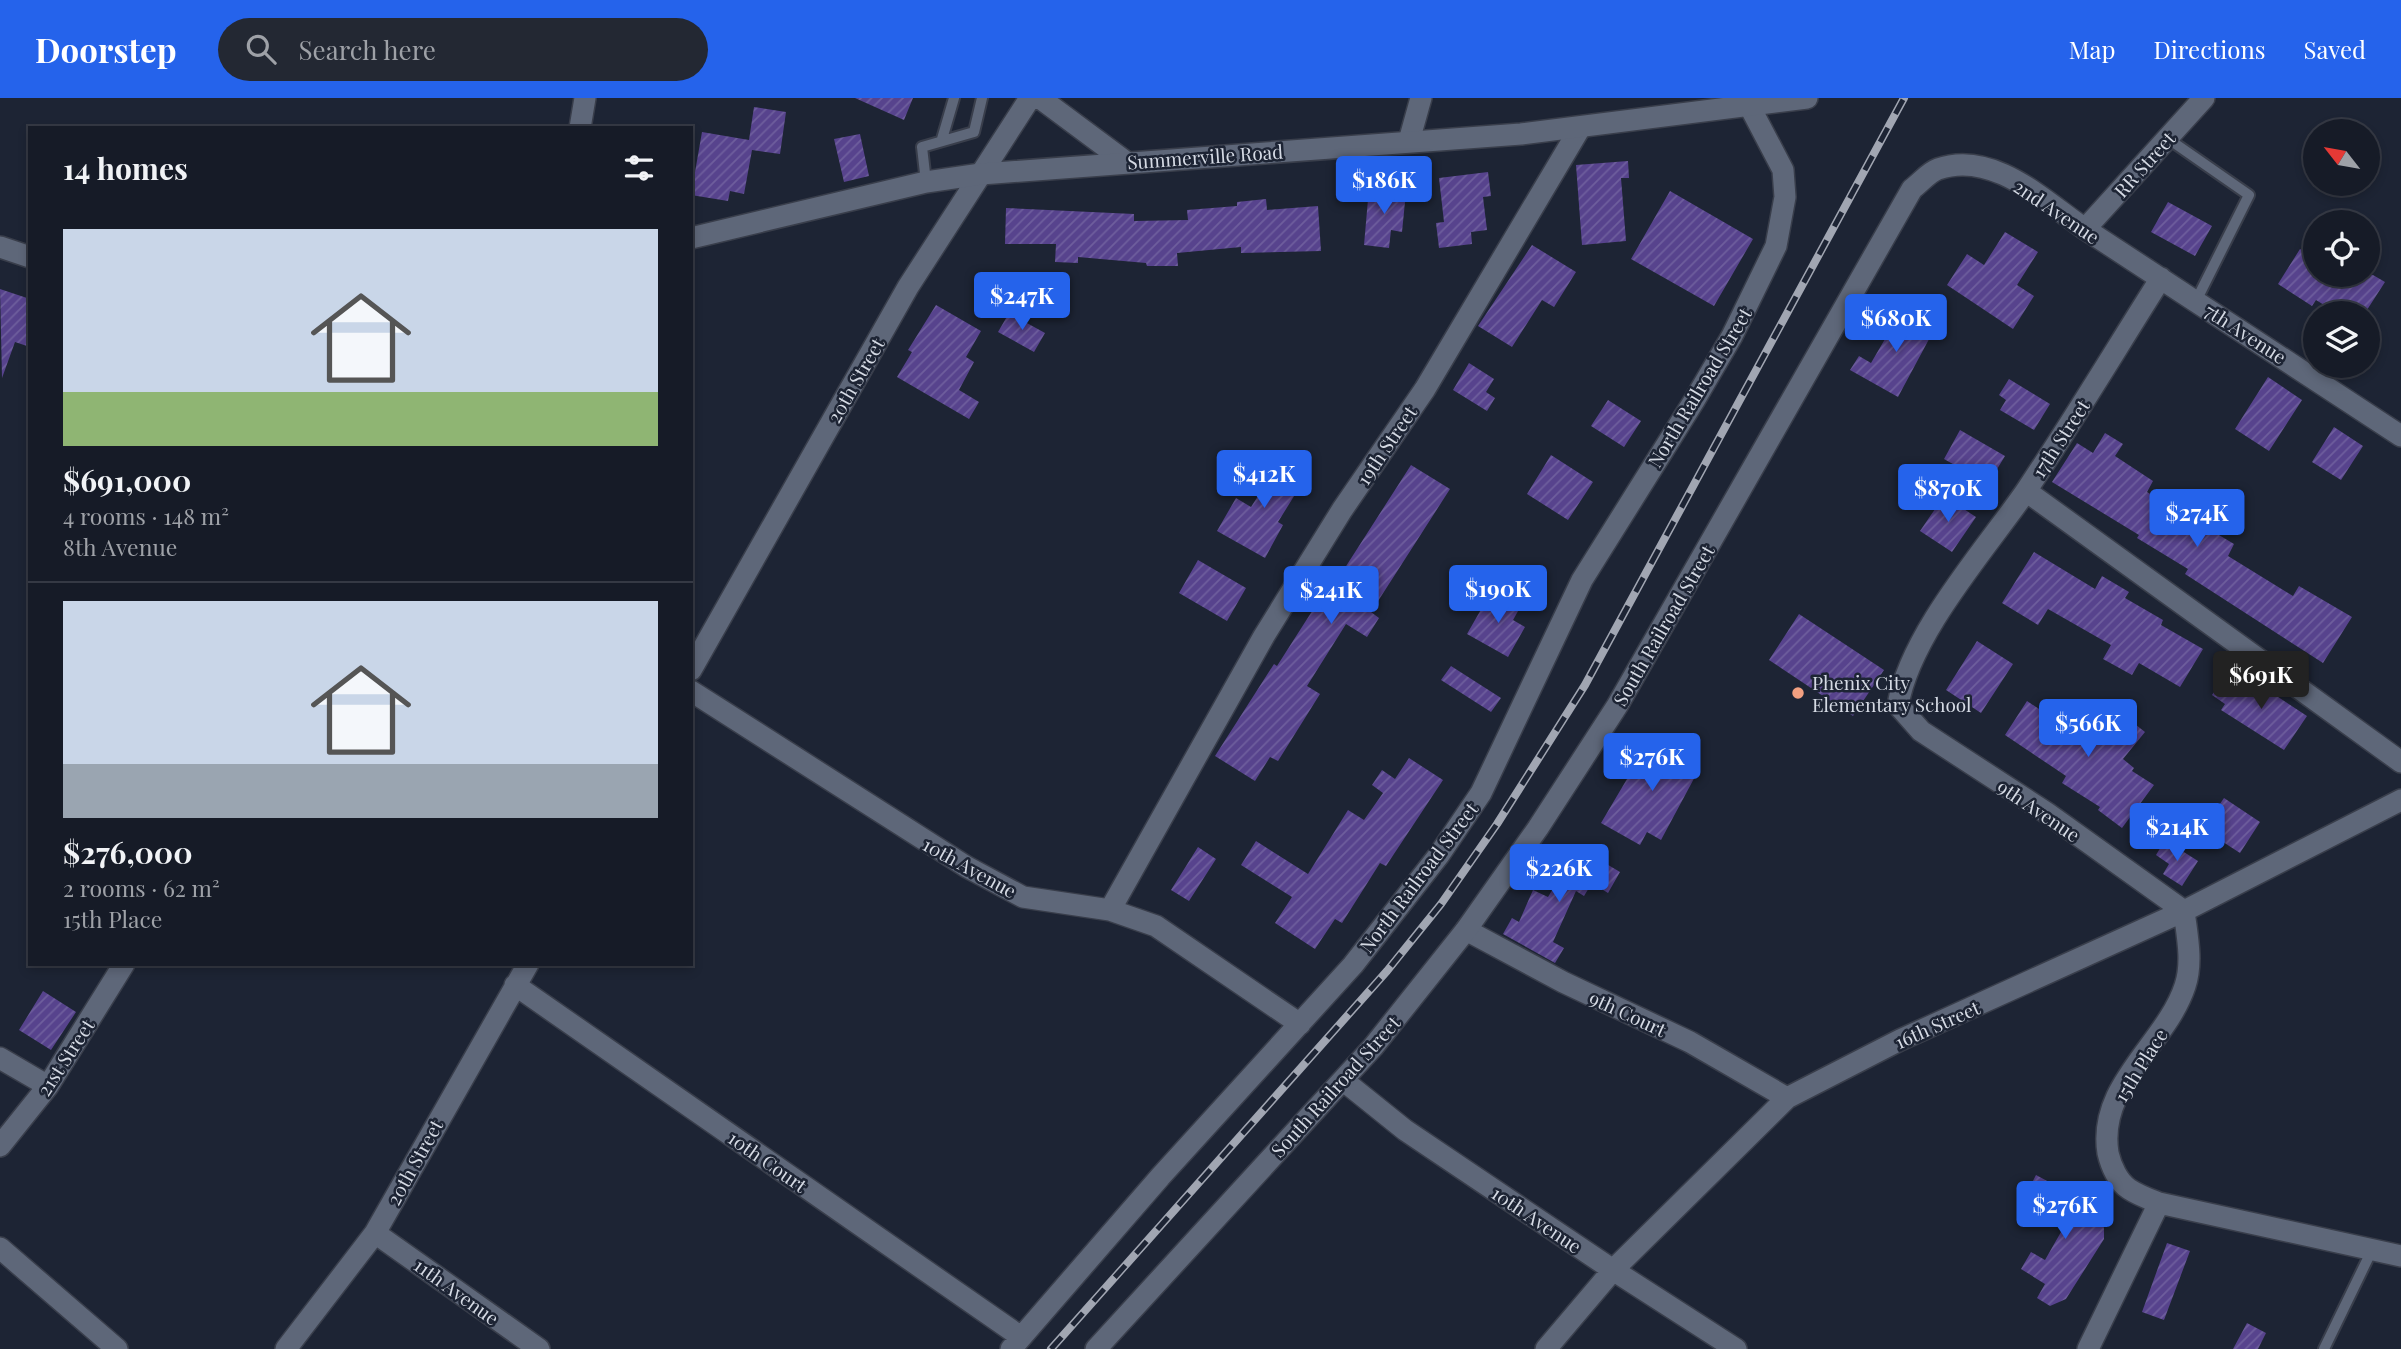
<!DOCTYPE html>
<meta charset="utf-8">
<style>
body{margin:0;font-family:"Playfair Display",serif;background:#232833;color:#f1f3f6;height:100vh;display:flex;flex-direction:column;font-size:26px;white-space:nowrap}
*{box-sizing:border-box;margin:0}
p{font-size:23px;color:#9ea1a7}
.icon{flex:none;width:38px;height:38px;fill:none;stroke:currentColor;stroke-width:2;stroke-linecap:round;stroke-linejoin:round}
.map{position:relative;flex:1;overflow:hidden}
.panel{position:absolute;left:28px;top:28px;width:665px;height:840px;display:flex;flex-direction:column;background:#161b27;border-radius:0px;box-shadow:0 4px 10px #0003,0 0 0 2px #353944}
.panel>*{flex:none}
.needle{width:46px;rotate:301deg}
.tools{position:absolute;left:2303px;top:21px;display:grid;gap:14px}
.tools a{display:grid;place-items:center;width:77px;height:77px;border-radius:50%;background:#161b27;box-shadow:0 4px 10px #0003,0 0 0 2px #353944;font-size:35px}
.price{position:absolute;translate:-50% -60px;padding:0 16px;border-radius:7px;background:#2563eb;color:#fff;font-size:23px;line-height:46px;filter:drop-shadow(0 2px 4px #0008)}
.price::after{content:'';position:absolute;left:50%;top:42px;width:21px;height:16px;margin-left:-10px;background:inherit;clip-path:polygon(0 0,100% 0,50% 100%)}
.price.on{background:#222;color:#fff}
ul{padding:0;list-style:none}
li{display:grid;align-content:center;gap:14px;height:371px;padding:0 35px}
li+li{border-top:2px solid #353944}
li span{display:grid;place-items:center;height:217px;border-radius:0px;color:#555}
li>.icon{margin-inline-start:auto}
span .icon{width:126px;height:126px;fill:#fffc;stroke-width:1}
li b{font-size:30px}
h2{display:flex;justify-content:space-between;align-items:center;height:84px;padding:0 35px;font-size:30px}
header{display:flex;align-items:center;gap:42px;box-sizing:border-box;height:98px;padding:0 35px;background:#2563eb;color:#fff}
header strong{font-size:33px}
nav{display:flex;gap:38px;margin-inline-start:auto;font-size:24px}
.search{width:490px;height:63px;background:#232833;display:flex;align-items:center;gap:18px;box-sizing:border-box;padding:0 24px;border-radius:38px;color:#9ea1a7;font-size:26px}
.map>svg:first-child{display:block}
</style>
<header>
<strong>Doorstep</strong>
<div class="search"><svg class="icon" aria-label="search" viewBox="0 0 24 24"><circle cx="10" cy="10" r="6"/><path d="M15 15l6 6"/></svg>Search here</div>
<nav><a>Map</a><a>Directions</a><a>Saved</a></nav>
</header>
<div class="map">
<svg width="2401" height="1251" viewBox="0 0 2401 1251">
<defs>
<pattern id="building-hatch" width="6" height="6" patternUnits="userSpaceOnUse" patternTransform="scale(1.75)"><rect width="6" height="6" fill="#57438d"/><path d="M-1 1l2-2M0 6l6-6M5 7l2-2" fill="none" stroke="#6e5e9d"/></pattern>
</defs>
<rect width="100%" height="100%" fill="#1d2434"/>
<!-- building -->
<path fill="url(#building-hatch)" d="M855,0H913L904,22Z
M754,9L786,14L780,56L752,52L744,96L730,93L728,103L691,97L702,34L749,42Z
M860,36L869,78L844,84L834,41Z
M1628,63L1629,80H1621L1626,143L1582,147L1576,67Z
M1488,74L1491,98L1483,99L1487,132L1471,134L1472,146L1439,150L1436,125L1444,124L1439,80Z
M1369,90L1406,94L1402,134L1391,132L1389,150L1364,147Z
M1670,93L1753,141L1714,208L1631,161Z
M1266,101L1267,112L1318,108L1321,153L1241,155V149L1177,155L1178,168H1147L1146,165L1078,159V165L1055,164L1056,146H1005L1006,110L1134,116V123L1188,122L1187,112L1237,108V104Z
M2168,104L2212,128L2195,158L2151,134Z
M2005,134L2038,154L2017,187L2034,198L2013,231L1947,187L1967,156L1984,167Z
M1532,147L1576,174L1554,209L1542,202L1512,249L1478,228Z
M2300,151L2315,161V177H2373L2385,184L2365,215H2337L2316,202L2312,208L2278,186Z
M0,191L30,201V249L15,244L2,280Z
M936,207L981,233L966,259L974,264L959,292L979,304L969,321L897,279L912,254L908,252Z
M1902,212L1935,230L1898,299L1850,272L1859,258L1871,265Z
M1009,215L1045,235L1034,254L998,234Z
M1469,265L1494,281L1486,294L1495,300L1487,313L1453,292Z
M2268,279L2302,302L2269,353L2235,331Z
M2009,281L2050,306L2034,332L2000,312L2006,302L1999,297Z
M1608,302L1641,323L1624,349L1591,328Z
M2334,329L2363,348L2341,382L2312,364Z
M1960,332L2005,358L1988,386L1944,361Z
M2105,335L2123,346L2115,358L2153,383L2147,394L2234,446L2228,458L2293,498L2299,488L2352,519L2323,565L2185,476L2188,471L2137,440L2139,437L2052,384L2077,345L2093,355Z
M1284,357L1309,374L1278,424L1283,427L1265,460L1217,433L1236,400L1251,409Z
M1551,357L1593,384L1568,422L1527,396Z
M1411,367L1450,391L1371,514L1379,520L1367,539L1346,526L1307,588L1320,596L1278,663L1270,659L1255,683L1215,658L1274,566L1277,568L1316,507L1313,505L1325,486L1332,490Z
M1944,398L1976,419L1952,454L1920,433Z
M2034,454L2095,491L2102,478L2129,494L2125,500L2163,522L2161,527L2203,551L2180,589L2139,565L2132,577L2103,561L2111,547L2048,511L2038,527L2002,505Z
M1198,462L1246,490L1227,523L1179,495Z
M1505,496L1522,506L1513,522L1525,529L1508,559L1467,536L1487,501L1498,507Z
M1799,516L1884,572L1853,618L1769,562Z
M1977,543L2013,566L1981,615L1946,592Z
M1451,568L1501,600L1491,614L1441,582Z
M2246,578L2307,618L2284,652L2221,612L2225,606L2212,597L2222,582L2237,592Z
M2027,603L2090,645L2117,612L2145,634L2123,661L2134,670L2132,673L2154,687L2122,730L2098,712L2100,709L2062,685L2066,678L2005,637Z
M1653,637L1694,660L1688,670L1697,675L1661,742L1647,734L1640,747L1601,725Z
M1409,660L1443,682L1386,768L1380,765L1342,825L1335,821L1315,851L1275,825L1292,799L1241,767L1256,743L1308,776L1348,712L1364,722L1383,695L1372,687L1382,672L1395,681Z
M2224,700L2260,724L2240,755L2203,731Z
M2165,742L2198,763L2182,788L2163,776L2169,766L2156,757Z
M1198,749L1216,761L1189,803L1171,792Z
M1578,749L1620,774L1608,795L1592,785L1584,798L1576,793L1553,844L1564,850L1555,865L1503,836L1512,820L1519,824L1533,792L1548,799Z
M43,893L76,914L51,952L19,932Z
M2036,1077L2077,1099L2081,1094L2099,1107L2104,1131V1141L2066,1201L2050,1208L2037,1200L2045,1186L2021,1171L2031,1154L2045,1162L2069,1120L2025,1098Z
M2167,1145L2190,1153L2164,1222L2142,1214Z
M2247,1225L2266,1235L2258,1251H2233Z"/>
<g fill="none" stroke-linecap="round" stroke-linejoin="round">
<!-- service casing -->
<g stroke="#393e4b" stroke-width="14">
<path id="service" d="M2167,40L2249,97L2196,203
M942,41L954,0
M926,84L922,49L974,34L982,0
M2324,1251L2373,1150"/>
</g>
<!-- minor casing -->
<g stroke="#393e4b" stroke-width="24">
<path id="minor" d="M1040,0L1126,64
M580,30L585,0
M1409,43L1421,0
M2085,131L2401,338
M2161,180C2116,251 2073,323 2026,393C1985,452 1910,536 1898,607L1921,633L2047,715L2184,813C2187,837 2193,864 2185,888C2166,946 2097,987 2108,1055C2111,1068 2118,1084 2129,1091C2138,1097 2149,1101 2159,1105L2401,1158
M2026,393L2401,664
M691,572L908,189L1030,0
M691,593L967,769L1023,799L1110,812L1156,828L1300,926
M1110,812L1264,538L1342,412L1425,291L1580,30
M1466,832L1563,884L1690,944L1787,1000
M515,887L1021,1239
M0,960L48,988
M1344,983L1405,1032L1613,1172L1736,1251
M0,1048L48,988L124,866
M375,1135L539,1251
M0,1150L117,1251
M286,1251L375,1135L528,866
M1011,1251L1160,1079L1353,867L1439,757L1481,695L1582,482L1694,303L1732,238L1776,148L1785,99L1783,72L1750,9
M1546,1251L1613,1172L1787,1000L1900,942L2184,813L2401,702
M2088,1251L2159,1105"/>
</g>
<!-- tertiary casing -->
<g stroke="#393e4b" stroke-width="24">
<path id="tertiary" d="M1096,1251L1373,949L1466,832L1538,730L1617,608L1912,91C1920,85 1929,74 1938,71C1993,52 2043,102 2085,131L2204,0"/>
</g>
<!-- secondary casing -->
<g stroke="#393e4b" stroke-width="24">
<path id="secondary" d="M691,140L926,84L981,76L1521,36L1807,0
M0,149L30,159"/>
</g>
<!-- service -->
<use href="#service" stroke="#5e6779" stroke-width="10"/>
<!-- minor -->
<use href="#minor" stroke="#5e6779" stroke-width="21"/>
<!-- tertiary -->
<use href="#tertiary" stroke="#5e6779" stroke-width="21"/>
<!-- secondary -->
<use href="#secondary" stroke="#5e6779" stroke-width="21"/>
<!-- rail casing -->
<g stroke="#a1a6b2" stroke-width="8">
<path id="rail" d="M1051,1251L1387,873L1441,806L1497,726L1585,587L1904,0"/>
</g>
<!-- rail -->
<use href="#rail" stroke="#1d2434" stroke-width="5" stroke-dasharray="16" stroke-linecap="butt"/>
</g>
<!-- markers -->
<circle fill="#f2a081" stroke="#1d2434" stroke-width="2.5" cx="1798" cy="595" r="7"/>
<g text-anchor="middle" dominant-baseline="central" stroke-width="5" stroke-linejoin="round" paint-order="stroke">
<!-- street labels -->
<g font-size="19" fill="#d5dae4" stroke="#1d2434">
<text transform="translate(1205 58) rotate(-4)">Summerville Road</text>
<text transform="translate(2144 66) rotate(-48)">RR Street</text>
<text transform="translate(2057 113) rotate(34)">2nd Avenue</text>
<text transform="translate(2246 235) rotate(33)">7th Avenue</text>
<text transform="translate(855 282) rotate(-60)">20th Street</text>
<text transform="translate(1699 289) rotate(-59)">North Railroad Street</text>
<text transform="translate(2060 340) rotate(-57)">17th Street</text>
<text transform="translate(1386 347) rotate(-56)">19th Street</text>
<text transform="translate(1663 527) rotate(-60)">South Railroad Street</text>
<text transform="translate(2039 712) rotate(34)">9th Avenue</text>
<text transform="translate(970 769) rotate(29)">10th Avenue</text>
<text transform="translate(1418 779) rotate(-53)">North Railroad Street</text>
<text transform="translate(1628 915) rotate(25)">9th Court</text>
<text transform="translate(1937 926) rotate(-24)">16th Street</text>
<text transform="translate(65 959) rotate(-57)">21st Street</text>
<text transform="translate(2140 967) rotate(-58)">15th Place</text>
<text transform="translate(1335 988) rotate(-48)">South Railroad Street</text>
<text transform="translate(768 1063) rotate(35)">10th Court</text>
<text transform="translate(414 1064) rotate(-61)">20th Street</text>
<text transform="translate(1537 1121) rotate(34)">10th Avenue</text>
<text transform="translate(457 1193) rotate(36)">11th Avenue</text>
</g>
<!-- poi labels -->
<g font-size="19" fill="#d5dae4" stroke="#1d2434" text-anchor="start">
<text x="1812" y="584">Phenix City<tspan x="1812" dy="22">Elementary School</tspan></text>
</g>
</g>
</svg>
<div class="tools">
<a><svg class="needle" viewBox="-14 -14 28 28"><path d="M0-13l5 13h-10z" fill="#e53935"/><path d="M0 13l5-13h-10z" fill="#9ea1a7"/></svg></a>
<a><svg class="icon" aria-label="locate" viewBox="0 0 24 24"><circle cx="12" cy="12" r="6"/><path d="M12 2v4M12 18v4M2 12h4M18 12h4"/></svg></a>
<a><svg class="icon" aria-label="layers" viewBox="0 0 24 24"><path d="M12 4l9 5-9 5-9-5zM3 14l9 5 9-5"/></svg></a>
</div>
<b class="price" style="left:1384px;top:118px">$186K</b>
<b class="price" style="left:1022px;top:234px">$247K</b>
<b class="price" style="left:1896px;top:256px">$680K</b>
<b class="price" style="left:1264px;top:412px">$412K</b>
<b class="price" style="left:1948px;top:426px">$870K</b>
<b class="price" style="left:2197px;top:451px">$274K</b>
<b class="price" style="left:1498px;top:527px">$190K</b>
<b class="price" style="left:1331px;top:528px">$241K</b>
<b class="price on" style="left:2261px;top:613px">$691K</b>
<b class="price" style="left:2088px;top:661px">$566K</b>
<b class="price" style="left:1652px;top:695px">$276K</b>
<b class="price" style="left:2177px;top:765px">$214K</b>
<b class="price" style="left:1559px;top:806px">$226K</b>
<b class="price" style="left:2065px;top:1143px">$276K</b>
<section class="panel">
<h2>14 homes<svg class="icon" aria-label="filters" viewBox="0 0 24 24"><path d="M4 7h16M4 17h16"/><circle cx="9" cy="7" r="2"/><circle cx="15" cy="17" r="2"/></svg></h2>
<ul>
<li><span style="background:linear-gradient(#c9d6e8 75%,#8fb573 0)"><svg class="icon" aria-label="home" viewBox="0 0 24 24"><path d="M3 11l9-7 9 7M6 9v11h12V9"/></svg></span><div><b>$691,000</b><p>4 rooms · 148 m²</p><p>8th Avenue</p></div></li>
<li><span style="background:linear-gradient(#c9d6e8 75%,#9aa5b1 0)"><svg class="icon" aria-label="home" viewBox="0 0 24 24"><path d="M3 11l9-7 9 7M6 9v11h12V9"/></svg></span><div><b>$276,000</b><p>2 rooms · 62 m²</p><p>15th Place</p></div></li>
</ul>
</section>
</div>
